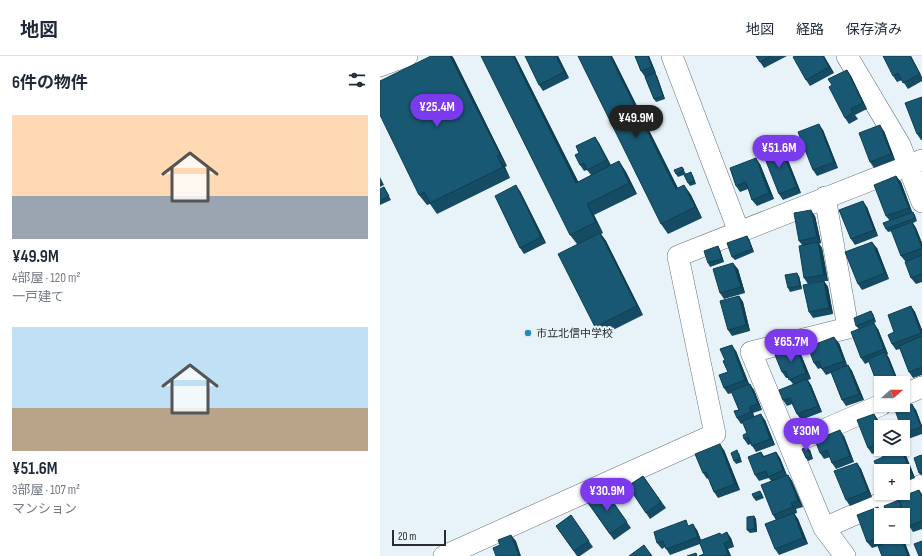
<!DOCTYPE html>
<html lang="ja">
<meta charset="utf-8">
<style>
body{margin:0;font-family:"Sofia Sans Condensed","Noto Sans JP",sans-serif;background:#f2f2f3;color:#1f2937;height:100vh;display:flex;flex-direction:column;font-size:15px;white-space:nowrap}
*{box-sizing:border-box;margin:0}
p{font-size:13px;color:#747a83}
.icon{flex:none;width:22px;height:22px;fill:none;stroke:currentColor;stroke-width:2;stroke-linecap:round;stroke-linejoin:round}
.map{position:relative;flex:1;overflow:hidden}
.sheet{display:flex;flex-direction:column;background:#fff;width:380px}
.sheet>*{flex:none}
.needle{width:26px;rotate:69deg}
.buttons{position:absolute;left:494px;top:320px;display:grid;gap:8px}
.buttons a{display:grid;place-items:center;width:36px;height:36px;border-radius:0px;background:#fff;box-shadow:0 1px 3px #0004;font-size:20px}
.scale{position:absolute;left:12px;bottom:10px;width:54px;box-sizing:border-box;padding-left:4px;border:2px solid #292d2f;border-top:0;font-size:11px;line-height:14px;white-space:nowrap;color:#292d2f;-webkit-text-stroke:3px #e8f3f9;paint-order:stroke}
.price{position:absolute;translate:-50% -34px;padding:0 9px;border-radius:14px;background:#7c3aed;color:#fff;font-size:13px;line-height:26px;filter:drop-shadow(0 1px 2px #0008)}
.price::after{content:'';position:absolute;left:50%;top:24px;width:12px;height:9px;margin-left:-6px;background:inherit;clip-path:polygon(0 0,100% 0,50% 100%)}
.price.on{background:#222;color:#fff}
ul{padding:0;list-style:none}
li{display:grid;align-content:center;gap:8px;height:212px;padding:0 12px}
li span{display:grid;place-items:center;height:124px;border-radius:0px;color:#555}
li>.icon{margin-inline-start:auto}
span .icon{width:72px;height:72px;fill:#fffc;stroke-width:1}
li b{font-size:17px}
h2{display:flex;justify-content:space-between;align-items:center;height:48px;padding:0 12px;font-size:17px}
header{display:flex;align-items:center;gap:24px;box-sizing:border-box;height:56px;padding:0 20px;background:#fff;border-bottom:1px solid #e0e1e3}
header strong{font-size:19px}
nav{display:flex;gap:22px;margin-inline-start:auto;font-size:14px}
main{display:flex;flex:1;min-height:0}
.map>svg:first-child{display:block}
</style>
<header>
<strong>地図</strong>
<nav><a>地図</a><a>経路</a><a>保存済み</a></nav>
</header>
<main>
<section class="sheet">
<h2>6件の物件<svg class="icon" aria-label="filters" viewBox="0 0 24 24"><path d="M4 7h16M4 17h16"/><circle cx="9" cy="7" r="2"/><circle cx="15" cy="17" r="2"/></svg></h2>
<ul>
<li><span style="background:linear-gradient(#ffd9b3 65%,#9aa5b1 0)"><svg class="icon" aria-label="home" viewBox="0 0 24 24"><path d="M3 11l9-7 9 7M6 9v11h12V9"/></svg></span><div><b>¥49.9M</b><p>4部屋 · 120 m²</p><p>一戸建て</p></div></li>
<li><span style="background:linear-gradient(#bfe0f5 65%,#b9a48a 0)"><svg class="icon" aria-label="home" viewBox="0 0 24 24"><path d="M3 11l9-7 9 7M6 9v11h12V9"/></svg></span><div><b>¥51.6M</b><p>3部屋 · 107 m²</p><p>マンション</p></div></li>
</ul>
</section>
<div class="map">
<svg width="542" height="500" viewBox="0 0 542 500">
<rect width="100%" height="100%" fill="#e8f3f9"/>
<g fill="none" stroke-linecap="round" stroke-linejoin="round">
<!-- street casing -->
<g stroke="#687277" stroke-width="22">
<path id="street" d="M292,0L359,176
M467,0L520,89L542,146
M0,10L27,0
M445,141L468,272L371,296L444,472L465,500
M523,339L542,331
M411,388L501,349
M444,472L542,429
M64,500L335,378L298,200L542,104"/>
</g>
<!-- street -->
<use href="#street" stroke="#fff" stroke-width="21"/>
</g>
<!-- wall -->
<path fill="#154c63" d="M51,0H72L74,3L127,110L125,111L130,122L57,158L50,148L47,149L39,139Z
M135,0L198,126L211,119L207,114L204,115L200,109L199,97L215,81L219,87L231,109L239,105L246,116L257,138L214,159L223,177L221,178L226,185L263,259L221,280L215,271L197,188L190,179Z
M178,0L189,22L163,35L159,29Z
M232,0L298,132L304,129L311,139L322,162L288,178L281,168Z
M255,0H269L276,17H275L277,20L285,43L276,46L274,43L265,21L261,15Z
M376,0H407L384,12Z
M415,0H444L454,17L430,30L426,24Z
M531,0L542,21V25L528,33L522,24L517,26L513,20Z
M467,14L471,20L487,53L475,59L478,63L469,68L465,62L452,29Z
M542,41V84H541L537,78Z
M443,74L458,112L437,120L433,114Z
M504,75L515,104L494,112L490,106Z
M404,94L421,137L403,144L399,138Z
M380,108L394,143L377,150L372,144L368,133L360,136L356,130Z
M302,111L306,118L298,121L296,118Z
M313,120L316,128L310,130L308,127Z
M516,120L521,126L532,156H533L535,159L537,165L533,167L536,172L542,187V226L536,228L531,222L525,205L521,200L512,175L508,176L506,173L510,165L506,160Z
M0,121L4,129L0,131Z
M4,131L11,144L0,149V133Z
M140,135L166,187L144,198L140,192Z
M487,151L498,180L475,189L471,183Z
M435,160L441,187L439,188L442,192L448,225H444L448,231L453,258L433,262L429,256L437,226L428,228L424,222L422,189L419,185Z
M367,180L369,183L374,196L355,204L352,201Z
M338,190L340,194L344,206L330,211L328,207Z
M497,192L509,223L482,234L478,228Z
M358,213L365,237L344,243L340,237Z
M419,220L422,233L410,236L408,232Z
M359,240L363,246L370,275L352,280L348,274Z
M531,250L535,256L542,274V319L533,322L529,316L520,293L516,294L512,288L514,276Z
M491,255L493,258L496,266L479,273L476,270Z
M498,273L508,298L507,299L509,302L519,327H501V334L498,330L489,306L485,308L481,302Z
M459,287L467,310L468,309L472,315L484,344L466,350L462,344L451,317L446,319L441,312L438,313L434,307Z
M416,290L420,296L431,323L428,324L431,329L442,356L421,364L417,358L412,348L407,350L403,344L413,328L408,322H406L402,316Z
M356,295L369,329L374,334L382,354L373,357L374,360L385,364L395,389L376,396L371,388L368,389L364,383L367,377L363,367L361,368L357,362L359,354L352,337L348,338L344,332L348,316L345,304Z
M526,346L528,350L536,354L542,370V378L528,383L524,377Z
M494,358L498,364L501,371V393H504L492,398L488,392Z
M464,380L474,406L456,413L452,407L450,401L444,403L440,397Z
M508,393H523L535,422L523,427V415H501V420L499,417L503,401Z
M344,394L360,434L338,442L334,436L328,422L327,423L323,417Z
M430,394L433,403L428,405L426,402Z
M381,396L384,400L396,396L400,402L407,419H408L412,425L423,451L416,453L417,457L414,458L418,463L428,488L399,499L395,493L396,464L393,459L391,425L389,422L379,425L375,419Z
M359,397L362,406L356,408L354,405Z
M542,400V420L539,417Z
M477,407L481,413L492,441L470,450L466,444Z
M263,420L286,452L270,463L248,430Z
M539,434L542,438V473L533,476L529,470L523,454L511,459H508L506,457L519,444Z
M226,436L251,472L234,484L206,444Z
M382,438L384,442L376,445L374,442Z
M498,451L503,459H501V481H512L513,484L525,487L530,500H502L498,490L492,492L487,486Z
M191,459L213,491L200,500H197L176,470Z
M374,460L376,463L377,476L370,477L367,474Z
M310,469L317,474L321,484L341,479L351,482L354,491L348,493L351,500H319L324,498L320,488L290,499L285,491L282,493L277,487Z"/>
<!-- shaded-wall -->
<path fill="#113e50" d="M70,0H72L74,3L127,110L120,99Z
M133,0H135L204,137L196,127Z
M176,0H178L189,22L184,16Z
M230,0H232L303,143L296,133Z
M268,0H269L276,17L272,11Z
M443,0H444L454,17L449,11Z
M530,0H531L542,21L540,18Z
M467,14L471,20L487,53L483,47Z
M275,17L277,20L285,43L283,40Z
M439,68L443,74L458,112L454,106Z
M500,69L504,75L515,104L511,98Z
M215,81L219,87L231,110L227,104Z
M399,88L404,94L421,137L417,131Z
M117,100L125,111L130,122L123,111Z
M376,102L380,108L394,143L389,137Z
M239,105L246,116L257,138L249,127Z
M311,116L313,120L316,128L314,125Z
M516,120L521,126L533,158L529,152Z
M136,129L140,135L166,187L161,181Z
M304,129L311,139L322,162L315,151Z
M483,145L487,151L498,180L494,174Z
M207,148L214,159L223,177L216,166Z
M431,154L435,160L441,187L437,181Z
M532,166L536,172L542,187V192Z
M220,177L226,185L263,259L257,250Z
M367,180L369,183L374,196L372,193Z
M438,186L442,192L448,225L444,219Z
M492,186L497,192L509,223L505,217Z
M338,190L340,194L344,206L342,203Z
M353,207L358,213L365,237L361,231Z
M417,217L419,220L422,233L420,230Z
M444,225L448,231L453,258L449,252Z
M359,240L363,246L370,275L366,269Z
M531,250L535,256L542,274V278Z
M491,255L493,258L496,266L494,263Z
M494,267L498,273L508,298L504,293Z
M454,281L459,287L468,311L464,305Z
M352,289L356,295L370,330L365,324Z
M416,290L420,296L431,323L426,317Z
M505,296L509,302L519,327L516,323Z
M468,309L472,315L484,344L479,338Z
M427,323L431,329L442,356L438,350Z
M370,328L374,334L382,354L378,348Z
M532,348L536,354L542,370V373L541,371Z
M369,351L373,357L375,362L371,356Z
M381,358L385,364L395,389L390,383Z
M494,358L498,364L501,371V376Z
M460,374L464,380L474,406L470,400Z
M340,388L344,394L360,434L355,428Z
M427,391L430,394L433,403L431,400Z
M521,393H523L524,394L535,422L531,416Z
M396,396L400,402L407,420L403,414Z
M477,407L481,413L492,441L488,435Z
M408,419L412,425L423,451L418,445Z
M411,447L416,453L417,457L413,451Z
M498,451L503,457V459H501Z
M414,457L418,463L428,488L423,482Z
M374,460L376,463L377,476L375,473Z
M313,468L317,474L322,487L318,481Z
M347,476L351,482L354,491L350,485Z
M131,479L136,485L141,500H139Z
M521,481L525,487L530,500H528Z
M344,487L348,493L351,500H349L348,498Z"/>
<!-- building -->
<path fill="#185873" stroke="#113e50" d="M51,0H70L120,99L117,100L123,111L50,147L44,136L39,139L0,59V25Z
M101,0H133L196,127L239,105L249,127L207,148L216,166L190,179Z
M145,0H176L184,16L159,29Z
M198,0H230L296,133L304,129L315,151L281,168Z
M255,0H268L272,11L261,15Z
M376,0H391L380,6Z
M415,0H443L449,11L426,24L413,1Z
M503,0H530L540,18L523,27L518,17L513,20Z
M467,14L483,47L471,53L473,57L465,62L449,31L452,29L448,23Z
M275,17L283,40L274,43L265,21Z
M542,41V76L537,78L525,47Z
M439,68L454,106L433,114L418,76Z
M500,69L511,98L490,106L479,77Z
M215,81L227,104L207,114L204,107L200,109L195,99L199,97L196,90Z
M399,88L417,131L399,138L382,95Z
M376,102L389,137L372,144L366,126L356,130L350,112Z
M302,111L304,114L296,118L294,114Z
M311,116L314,125L308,127L304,119Z
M516,120L529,152L506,160L494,129Z
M136,129L161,181L140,192L115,140Z
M4,131L9,140L0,145V133Z
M483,145L494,174L471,183L459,154Z
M431,154L437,181L419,185L414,157Z
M533,156L535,162L506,173L503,167Z
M532,166L542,192L521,200L511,174Z
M220,177L257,250L215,271L178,198Z
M367,180L372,193L352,201L347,187Z
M438,186L444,219L424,222L419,190Z
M492,186L505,217L478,228L465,196Z
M338,190L342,203L328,207L324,195Z
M542,199V220L541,218L531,222L525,206Z
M353,207L361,231L340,237L333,213Z
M417,217L420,230L408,232L405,219Z
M444,225L449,252L429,256L423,229Z
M359,240L366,269L348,274L340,245Z
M531,250L541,277L512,288L508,279L514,276L508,259Z
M491,255L494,263L476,270L474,262Z
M494,267L504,293L481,302L471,276Z
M542,280V311L529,316L519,290Z
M454,281L464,305L442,313L439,305L434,307L428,291Z
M352,289L365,324L344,332L339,319L348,316L343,305L345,304L340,293Z
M416,290L426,317L409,324L406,315L402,316L395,299Z
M505,296L516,323L506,327H501V329L498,330L488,303Z
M468,309L479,338L462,344L451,316Z
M427,323L438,350L417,358L410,342L403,344L399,334Z
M370,328L378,348L369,351L371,356L357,362L354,355L359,354L351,335Z
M526,346L527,350L532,348L541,371L524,377L523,375V371H521L514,351L519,349H523V347Z
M381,358L390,383L372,390L368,381L364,383L363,379L367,377L362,365Z
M494,358L501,376V386L488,392L477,364Z
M460,374L470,400L452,407L447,394L440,397L435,384Z
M340,388L355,428L334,436L326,416L323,417L315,398Z
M427,391L431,400L426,402L422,393Z
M508,393H521L531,416L523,419V415H509L508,413L504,415H501V416L499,417L494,405L503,401L501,396Z
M357,394L360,402L354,405L351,397Z
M381,396L383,401L396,396L403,414L388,421L386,415L375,419L368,401Z
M541,399L542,400V416L539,417L534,402Z
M477,407L488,435L466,444L454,415Z
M408,419L418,445L411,447L413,451L393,459L381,429Z
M263,420L281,446L266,457L248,430Z
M539,434L542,441V465L529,470L518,442Z
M380,435L382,439L374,442L372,438Z
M226,436L247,466L230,478L206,444Z
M519,444L522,451L506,457L504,450Z
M498,451L501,459V481H502L487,486L477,459Z
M414,457L423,482L395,493L385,468Z
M191,459L209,485L194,495L176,470Z
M374,460L375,473L367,474V461Z
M306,464L308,470L313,468L318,481L286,493L283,485L277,487L274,476Z
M347,476L350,485L344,487L348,498L344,500H319L324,498L319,485L340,477L341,479Z
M131,479L139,500H116L113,492L120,489L118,484Z
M521,481L528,500H502L498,490Z
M542,485V500H539L534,488Z
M264,489L272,500H249Z
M316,497L317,500H307Z"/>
<!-- markers -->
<circle fill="#278ab4" stroke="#e8f3f9" stroke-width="1.5" cx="148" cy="277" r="4"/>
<g text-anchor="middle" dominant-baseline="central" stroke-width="4" stroke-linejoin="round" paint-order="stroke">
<!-- poi labels -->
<g font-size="11" fill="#292d2f" stroke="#e8f3f9" text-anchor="start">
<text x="156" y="277">市立北信中学校</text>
</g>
</g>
</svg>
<div class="buttons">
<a><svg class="needle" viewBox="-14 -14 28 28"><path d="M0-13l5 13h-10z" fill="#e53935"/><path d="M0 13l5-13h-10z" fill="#747a83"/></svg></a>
<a><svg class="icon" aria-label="layers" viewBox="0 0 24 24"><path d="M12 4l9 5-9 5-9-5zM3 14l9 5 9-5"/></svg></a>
<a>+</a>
<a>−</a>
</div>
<div class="scale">20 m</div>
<b class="price" style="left:57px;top:72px">¥25.4M</b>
<b class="price on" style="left:256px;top:83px">¥49.9M</b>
<b class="price" style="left:399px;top:113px">¥51.6M</b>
<b class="price" style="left:411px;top:307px">¥65.7M</b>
<b class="price" style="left:426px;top:396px">¥30M</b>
<b class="price" style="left:227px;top:456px">¥30.9M</b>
</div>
</main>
